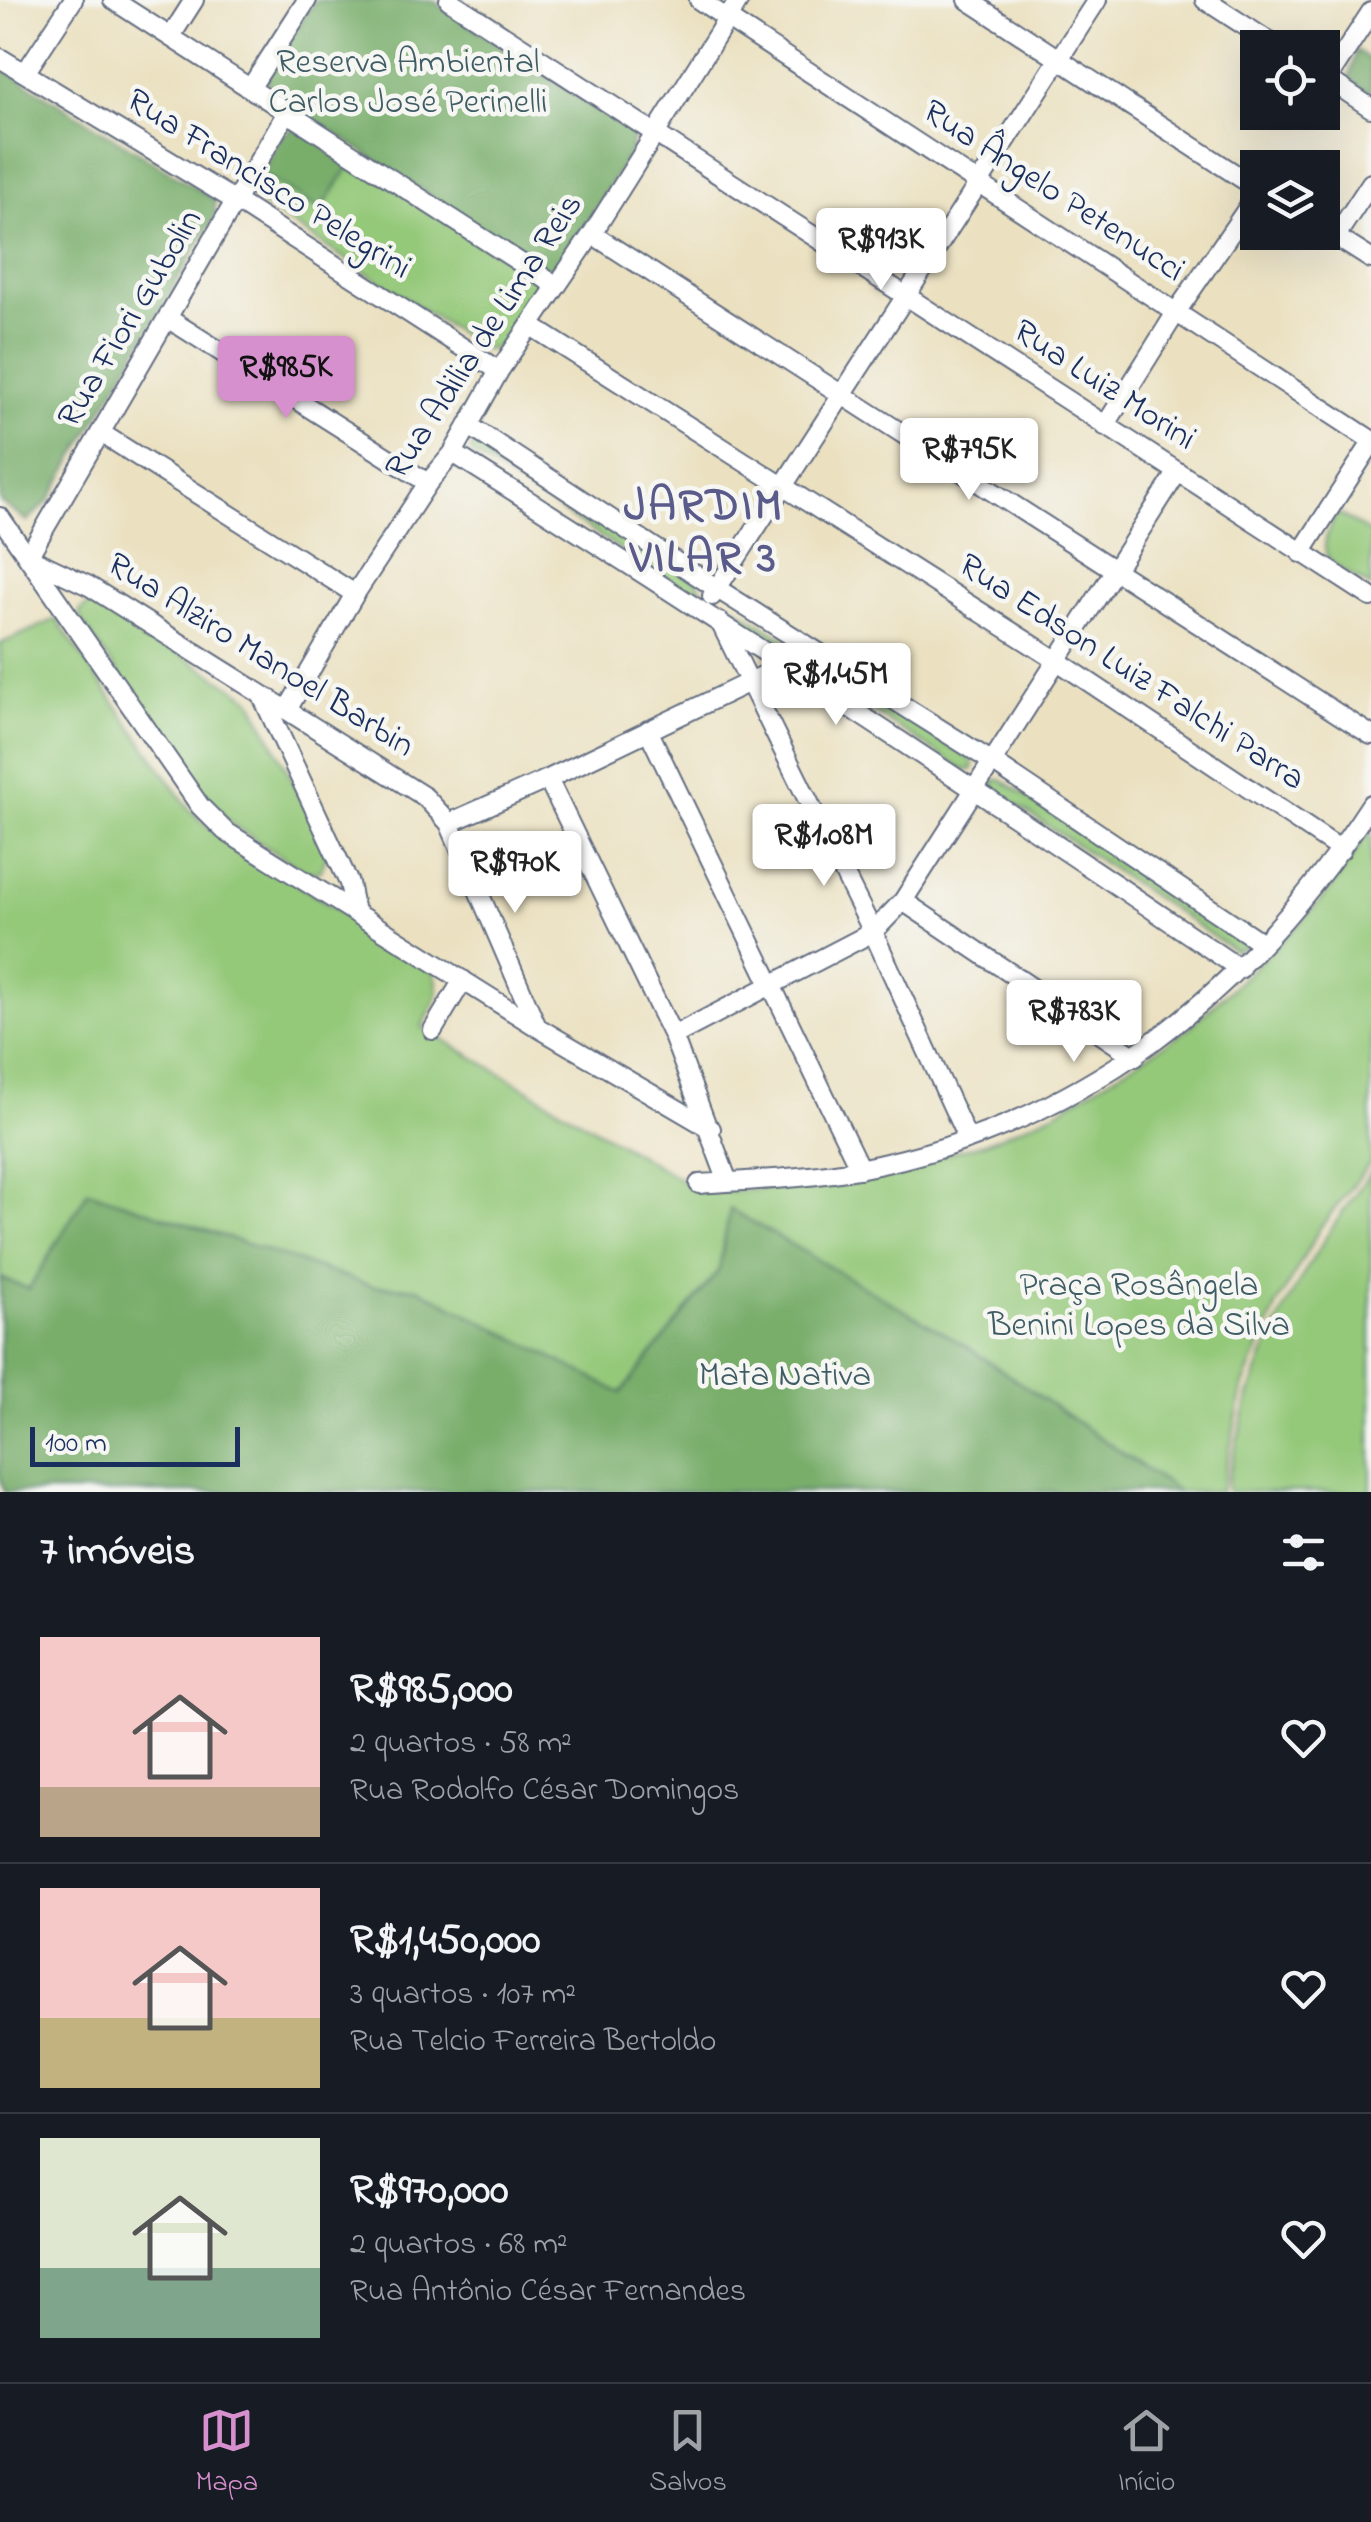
<!DOCTYPE html>
<html lang="pt">
<meta charset="utf-8">
<style>
body{margin:0;font-family:"Indie Flower",sans-serif;background:#20242c;color:#f1f3f6;height:100vh;display:flex;flex-direction:column;font-size:38px;white-space:nowrap}
*{box-sizing:border-box;margin:0}
p{font-size:32px;color:#9ea1a6}
.icon{flex:none;width:55px;height:55px;fill:none;stroke:currentColor;stroke-width:2;stroke-linecap:round;stroke-linejoin:round}
.map{position:relative;height:1492px;overflow:hidden}
.panel{display:flex;flex-direction:column;background:#171b24;flex:1}
.panel>*{flex:none}
.controls{position:absolute;left:1240px;top:30px;display:grid;gap:20px}
.controls a{display:grid;place-items:center;width:100px;height:100px;border-radius:0px;background:#171b24;box-shadow:0 10px 40px #0002;font-size:50px}
.scale{position:absolute;left:30px;bottom:25px;width:210px;box-sizing:border-box;padding-left:10px;border:5px solid #1b2f5e;border-top:0;font-size:28px;line-height:35px;white-space:nowrap;color:#1b2f5e;-webkit-text-stroke:8px #f6f6f2;paint-order:stroke}
.price{position:absolute;translate:-50% -85px;padding:0 22px;border-radius:10px;background:#fff;color:#222;font-size:32px;line-height:65px;filter:drop-shadow(0 2px 5px #0008)}
.price::after{content:'';position:absolute;left:50%;top:60px;width:30px;height:22px;margin-left:-15px;background:inherit;clip-path:polygon(0 0,100% 0,50% 100%)}
.price.current{background:#d690ce;color:#111}
ul{padding:0;list-style:none}
li{display:flex;align-items:center;gap:30px;height:250px;padding:0 40px}
li+li{border-top:2px solid #363941}
li span{display:grid;place-items:center;flex:none;width:280px;height:200px;border-radius:0px;color:#555}
li>.icon{margin-inline-start:auto}
span .icon{width:120px;height:120px;fill:#fffc;stroke-width:1}
li b{font-size:42px}
h2{display:flex;justify-content:space-between;align-items:center;height:120px;padding:0 40px;font-size:42px}
.menu{display:flex;justify-content:space-around;align-items:center;height:140px;border-top:2px solid #363941;background:#171b24;font-size:28px;color:#9ea1a6}
.menu a{display:grid;justify-items:center;gap:5px}
.menu .current{color:#d690ce}
.map>svg:first-child{display:block}
</style>
<div class="map">
<svg width="1371" height="1492" viewBox="0 0 1371 1492">
<rect width="100%" height="100%" fill="#f6f6f2"/>
<filter id="ink" filterUnits="userSpaceOnUse"><feTurbulence type="fractalNoise" baseFrequency=".01" numOctaves="2"/><feDisplacementMap in="SourceGraphic" scale="20" xChannelSelector="R" yChannelSelector="G"/><feConvolveMatrix kernelMatrix="1 2 1 2 8 2 1 2 1" color-interpolation-filters="sRGB"/></filter>
<filter id="wash" filterUnits="userSpaceOnUse"><feTurbulence type="fractalNoise" baseFrequency=".0048" numOctaves="4" result="noise"/><feDisplacementMap in="SourceGraphic" scale="40" xChannelSelector="R" yChannelSelector="G"/><feGaussianBlur stdDeviation="2.25" result="paint"/><feColorMatrix in="noise" values="0 0 0 0 0 0 0 0 0 0 0 0 0 0 0 0 0 1.4 0 .05"/><feComposite in="paint" operator="in"/></filter>
<g filter="url(#wash)">
<rect width="100%" height="100%" fill="#ebe1c1"/>
<!-- green -->
<path fill="#95c97a" stroke="#587c6c" stroke-width="2.5" d="M291,129H302L535,277L541,287L539,295C525,317 512,353 483,349L261,204L255,187L281,137Z
M473,443L481,444L697,581L702,589L701,595L688,593L471,453Z
M1338,513L1371,534V587C1332,563 1309,560 1338,513Z
M92,602L101,603L251,699L322,839L327,854L321,870L314,872L303,870L237,828L208,803L80,619V611Z
M727,602L971,759L974,765L972,770H964L719,613L718,603Z
M56,619L190,810L207,826L433,971C445,993 432,1007 422,1027L702,1192L755,1190L873,1174L985,1143L1054,1113L1186,1031L1297,927L1333,886L1371,828V1162L1320,1228L1277,1305L1243,1386L1221,1492H1179L966,1346L730,1210L719,1270L621,1393L417,1288L372,1286L88,1191L29,1289L0,1278V644Z
M994,780H1002L1241,939L1245,947L1235,951L994,790Z
M1371,1172V1492H1228L1227,1484C1235,1452 1241,1418 1252,1387C1278,1308 1322,1239 1371,1172Z"/>
<!-- forest -->
<path fill="#78ad6a" stroke="#4a6e64" stroke-width="2.5" d="M315,0H432L627,129L633,137L631,151L562,263L552,272L541,268L275,94L269,87L266,77Z
M1356,50L1371,60V94L1349,80Z
M0,67L215,200V216L49,501L27,521L0,502Z
M291,129H302L353,161L321,210L262,174L281,137Z
M88,1191L372,1286L417,1288L621,1393L719,1270L730,1209L966,1346L1179,1492H4L0,1477V1278L29,1289Z"/>
</g>
<g filter="url(#ink)">
<g fill="none" stroke-linecap="round" stroke-linejoin="round">
<!-- minor casing -->
<g stroke="#646d81" stroke-width="22">
<path id="minor" d="M113,0L555,285
M449,0L1371,597
M699,0L1371,440
M968,0L1258,189
M1205,0L1279,48
M171,36L194,0
M0,58L237,202L499,371
M25,73L73,0
M1322,75L1371,108
M1328,78L1371,12
M251,87L307,0
M1322,228L1371,259
M592,234L1371,735
M1336,236L1371,183
M169,319L428,483
M531,326L1056,660L1341,850
M468,425L716,588L991,761L1262,943
M1105,426L1177,311L1258,193
M101,433L355,594
M453,453C719,620 981,792 1240,969
M0,517L200,806L225,831L537,1027L711,1129
M1301,553L1371,444
M28,557L287,112
M30,558L89,586L425,797L449,823L537,1027
M712,596L1097,0
M720,622L873,932L967,1138
M262,696L349,883L355,912
M287,710L355,594L428,483L453,453L499,371L592,234L739,0
M648,730L860,1169
M548,779L673,1036L728,1182
M449,823L548,779L783,666
M903,901L1135,1057
M433,1030L463,980
M673,1036L873,932L903,901L1177,473
M699,1184C752,1180 806,1179 858,1169C1084,1126 1248,993 1371,804"/>
</g>
<!-- minor -->
<use href="#minor" stroke="#fff" stroke-width="18"/>
</g>
</g>
<g text-anchor="middle" dominant-baseline="central" stroke-width="9" stroke-linejoin="round" paint-order="stroke">
<!-- park labels -->
<g font-size="35" fill="#405d66" stroke="#f6f6f2">
<text x="408" y="63">Reserva Ambiental<tspan x="408" dy="40">Carlos José Perinelli</tspan></text>
<text x="1139" y="1286">Praça Rosângela<tspan x="1139" dy="40">Benini Lopes da Silva</tspan></text>
<text x="785" y="1376">Mata Nativa</text>
</g>
<!-- street labels -->
<g font-size="35" fill="#1b2f5e" stroke="#f6f6f2">
<text transform="translate(268 185) rotate(32)">Rua Francisco Pelegrini</text>
<text transform="translate(1053 192) rotate(33)">Rua Ângelo Petenucci</text>
<text transform="translate(131 319) rotate(-59)">Rua Fiori Gubolin</text>
<text transform="translate(485 337) rotate(-57)">Rua Adilia de Lima Reis</text>
<text transform="translate(1104 386) rotate(33)">Rua Luiz Morini</text>
<text transform="translate(260 656) rotate(32)">Rua Alziro Manoel Barbin</text>
<text transform="translate(1131 673) rotate(33)">Rua Edson Luiz Falchi Parra</text>
</g>
<!-- district labels -->
<g font-size="45" font-weight="bold" letter-spacing="2.5" fill="#5a5b8a" stroke="#f6f6f2">
<text x="704" y="508">JARDIM<tspan x="704" dy="52">VILAR 3</tspan></text>
</g>
</g>
</svg>
<div class="controls">
<a><svg class="icon" aria-label="locate" viewBox="0 0 24 24"><circle cx="12" cy="12" r="6"/><path d="M12 2v4M12 18v4M2 12h4M18 12h4"/></svg></a>
<a><svg class="icon" aria-label="layers" viewBox="0 0 24 24"><path d="M12 4l9 5-9 5-9-5zM3 14l9 5 9-5"/></svg></a>
</div>
<div class="scale">100 m</div>
<b class="price" style="left:881px;top:293px">R$913K</b>
<b class="price current" style="left:286px;top:421px">R$985K</b>
<b class="price" style="left:969px;top:503px">R$795K</b>
<b class="price" style="left:836px;top:728px">R$1.45M</b>
<b class="price" style="left:824px;top:889px">R$1.08M</b>
<b class="price" style="left:515px;top:916px">R$970K</b>
<b class="price" style="left:1074px;top:1065px">R$783K</b>
</div>
<section class="panel">
<h2>7 imóveis<svg class="icon" aria-label="filters" viewBox="0 0 24 24"><path d="M4 7h16M4 17h16"/><circle cx="9" cy="7" r="2"/><circle cx="15" cy="17" r="2"/></svg></h2>
<ul>
<li><span style="background:linear-gradient(#f6c9c9 75%,#b9a48a 0)"><svg class="icon" aria-label="home" viewBox="0 0 24 24"><path d="M3 11l9-7 9 7M6 9v11h12V9"/></svg></span><div><b>R$985,000</b><p>2 quartos · 58 m²</p><p>Rua Rodolfo César Domingos</p></div><svg class="icon" aria-label="heart" viewBox="0 0 24 24"><path d="M12 20l-8-8c-3-5 5-10 8-4 3-6 11-1 8 4z"/></svg></li>
<li><span style="background:linear-gradient(#f6c9c9 65%,#c2b280 0)"><svg class="icon" aria-label="home" viewBox="0 0 24 24"><path d="M3 11l9-7 9 7M6 9v11h12V9"/></svg></span><div><b>R$1,450,000</b><p>3 quartos · 107 m²</p><p>Rua Telcio Ferreira Bertoldo</p></div><svg class="icon" aria-label="heart" viewBox="0 0 24 24"><path d="M12 20l-8-8c-3-5 5-10 8-4 3-6 11-1 8 4z"/></svg></li>
<li><span style="background:linear-gradient(#dfe7d0 65%,#7fa58c 0)"><svg class="icon" aria-label="home" viewBox="0 0 24 24"><path d="M3 11l9-7 9 7M6 9v11h12V9"/></svg></span><div><b>R$970,000</b><p>2 quartos · 68 m²</p><p>Rua Antônio César Fernandes</p></div><svg class="icon" aria-label="heart" viewBox="0 0 24 24"><path d="M12 20l-8-8c-3-5 5-10 8-4 3-6 11-1 8 4z"/></svg></li>
</ul>
</section>
<nav class="menu">
<a class="current"><svg class="icon" aria-label="map" viewBox="0 0 24 24"><path d="M3 6l6-2 6 2 6-2v14l-6 2-6-2-6 2zM9 4v14M15 6v14"/></svg>Mapa</a>
<a><svg class="icon" aria-label="saved" viewBox="0 0 24 24"><path d="M7 4h10v16l-5-4-5 4z"/></svg>Salvos</a>
<a><svg class="icon" aria-label="home" viewBox="0 0 24 24"><path d="M3 11l9-7 9 7M6 9v11h12V9"/></svg>Início</a>
</nav>
